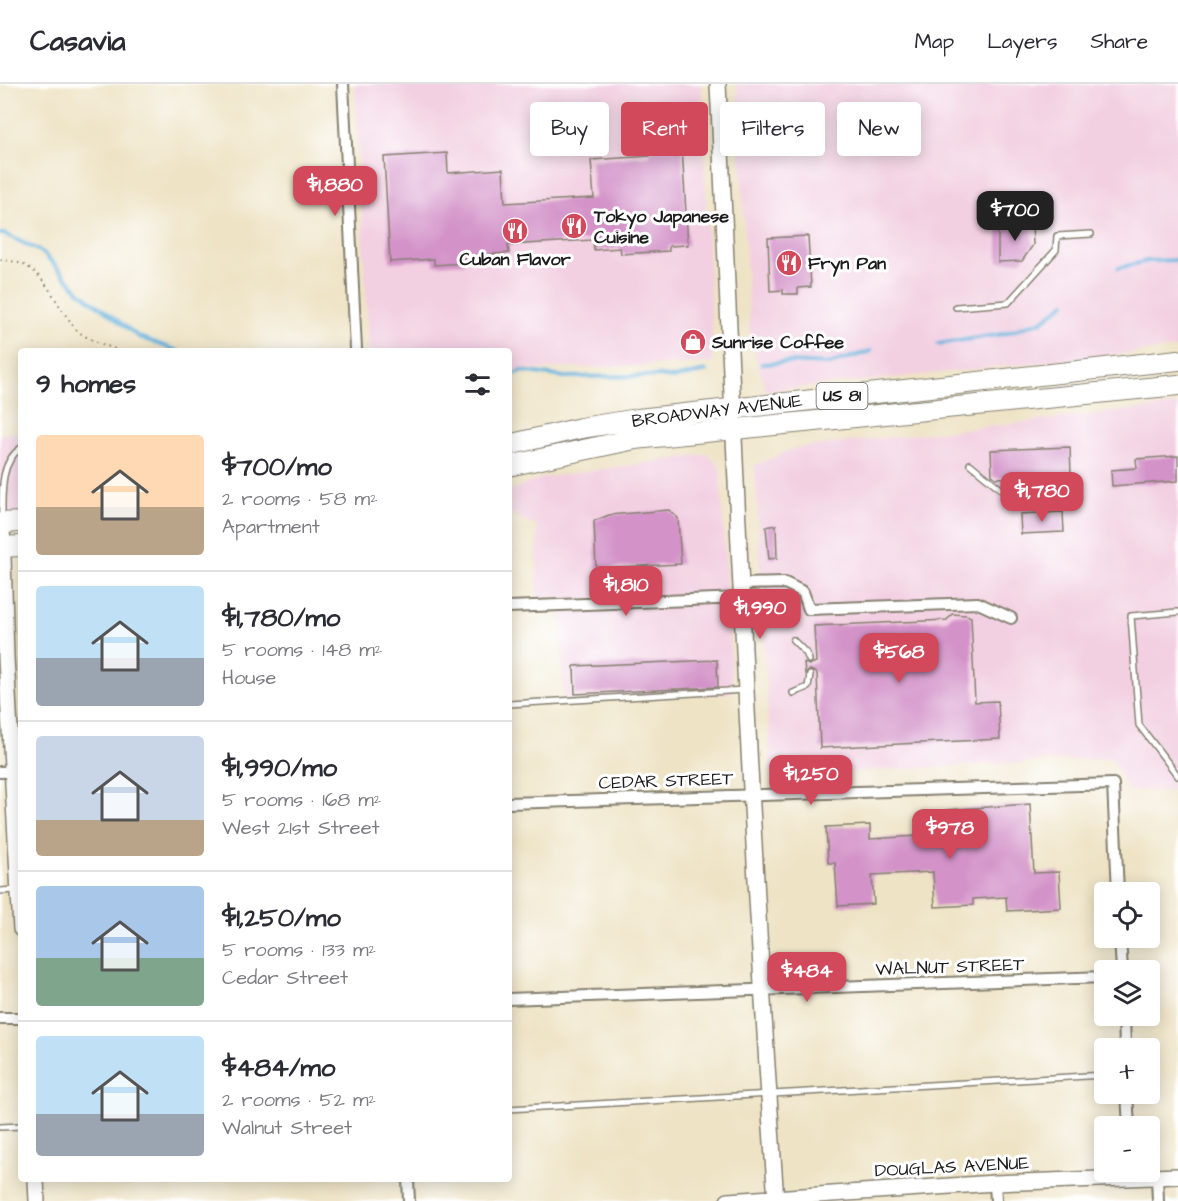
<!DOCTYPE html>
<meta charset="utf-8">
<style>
body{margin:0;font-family:"Architects Daughter",sans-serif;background:#f7f7f7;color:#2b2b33;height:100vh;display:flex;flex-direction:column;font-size:22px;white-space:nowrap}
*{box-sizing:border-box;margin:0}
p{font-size:20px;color:#7c7c81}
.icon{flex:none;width:33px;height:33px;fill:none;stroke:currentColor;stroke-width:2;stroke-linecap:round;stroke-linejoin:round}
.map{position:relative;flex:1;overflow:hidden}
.side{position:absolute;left:18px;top:264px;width:494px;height:834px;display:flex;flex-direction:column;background:#fff;border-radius:6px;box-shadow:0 3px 15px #0003}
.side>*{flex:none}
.top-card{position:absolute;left:530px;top:18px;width:558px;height:54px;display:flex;gap:12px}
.fabs{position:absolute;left:1094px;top:798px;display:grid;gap:12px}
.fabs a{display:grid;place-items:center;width:66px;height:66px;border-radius:6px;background:#fff;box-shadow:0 3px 15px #0003;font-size:30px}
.price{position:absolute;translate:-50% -51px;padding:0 14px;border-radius:12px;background:#d1495b;color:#fff;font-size:20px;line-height:39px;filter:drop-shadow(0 2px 3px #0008)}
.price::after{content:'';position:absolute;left:50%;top:36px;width:18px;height:14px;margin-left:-9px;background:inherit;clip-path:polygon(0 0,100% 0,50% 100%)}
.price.on{background:#222;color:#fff}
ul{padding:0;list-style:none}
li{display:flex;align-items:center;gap:18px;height:150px;padding:0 18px}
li+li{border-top:2px solid #e1e1e2}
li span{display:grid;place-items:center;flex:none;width:168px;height:120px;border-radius:6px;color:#555}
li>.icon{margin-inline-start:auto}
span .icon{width:72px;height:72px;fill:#fffc;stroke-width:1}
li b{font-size:26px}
h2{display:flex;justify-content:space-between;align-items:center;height:72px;padding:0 18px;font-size:26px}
.pill{padding:0 21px;border-radius:6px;background:#fff;box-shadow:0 3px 15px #0003;font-size:21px;line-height:54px}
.pill.on{background:#d1495b;color:#fff}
header{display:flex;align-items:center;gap:36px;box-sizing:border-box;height:84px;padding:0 30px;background:#fff;border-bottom:2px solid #e1e1e2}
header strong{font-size:28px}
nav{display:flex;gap:33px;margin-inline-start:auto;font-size:21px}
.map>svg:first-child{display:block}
</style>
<header>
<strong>Casavia</strong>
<nav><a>Map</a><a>Layers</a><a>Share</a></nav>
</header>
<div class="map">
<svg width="1178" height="1117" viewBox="0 0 1178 1117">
<rect width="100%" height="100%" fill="#fff"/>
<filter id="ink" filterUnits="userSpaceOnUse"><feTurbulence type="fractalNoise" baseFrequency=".0167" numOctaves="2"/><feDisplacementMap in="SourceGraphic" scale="12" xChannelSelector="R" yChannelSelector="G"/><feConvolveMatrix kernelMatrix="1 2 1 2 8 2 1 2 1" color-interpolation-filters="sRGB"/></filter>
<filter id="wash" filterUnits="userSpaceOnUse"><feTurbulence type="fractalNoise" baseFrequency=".008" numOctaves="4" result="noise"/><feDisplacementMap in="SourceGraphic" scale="24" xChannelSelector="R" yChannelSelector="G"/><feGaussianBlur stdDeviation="1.35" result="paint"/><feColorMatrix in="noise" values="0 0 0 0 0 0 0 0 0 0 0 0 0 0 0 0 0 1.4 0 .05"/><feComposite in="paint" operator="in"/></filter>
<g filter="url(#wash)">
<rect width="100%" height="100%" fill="#eee3c5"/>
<!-- built -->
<path fill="#f2cfe1" d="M355,0H701L713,279L509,286L508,267H369Z
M737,0H1178V264L766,307L750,254Z
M1178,321V707H1129L1111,674L771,692L755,381L795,364Z
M21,349V431L0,432V350Z
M708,370L720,384L733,609L563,617L561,513L537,514V443L509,428V407L541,394Z"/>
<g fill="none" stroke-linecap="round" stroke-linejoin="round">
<!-- stream -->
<path stroke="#60b0db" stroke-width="4" d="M0,150H5L42,168L80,208L139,253L178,267
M1118,184L1147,177L1178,176
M938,260L1003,250L1042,237L1065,219
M762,280L788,278L829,280L871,267
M508,292L521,287L565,293L659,292L674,294L706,287"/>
</g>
<g id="blocks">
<!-- building -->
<path fill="#d392c8" d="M682,64L688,161L669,162V167L621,170L620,164L594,166L593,156L508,161L509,169L465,172V179L434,181V175L390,178L384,73L447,69L448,89L503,85L505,119L594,114L591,76L650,72V66Z
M1032,139L1033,161L1022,177L998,178V145L1006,140Z
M808,152L811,203L798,204V210H783V206L770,207L768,154Z
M693,251L700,256L694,266L685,260Z
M1070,363L1071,391L996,394L992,391L991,366Z
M1178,372V397L1112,402L1111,386L1137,384L1136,375Z
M669,426L678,434L681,480L596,484L594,437L609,431Z
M1063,428L1064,448L1021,450L1020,430Z
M776,441L777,474L769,475L766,443Z
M952,530L966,531L971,533L975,618L998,617L1000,655L820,664L817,589L810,586L805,590L804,579L809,581L816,578L814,542L947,536Z
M717,576L718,603L575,610L574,582Z
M1030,720L1034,789L1059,788L1061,824L1007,827L1006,813L973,815V821L935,823L933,788L872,791L874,820L838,822L835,779H828L826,743L870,741V755L948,750L947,726Z"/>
</g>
</g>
<g filter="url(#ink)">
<use href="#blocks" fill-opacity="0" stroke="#858070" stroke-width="1.5"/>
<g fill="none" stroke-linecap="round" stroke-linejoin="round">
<!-- lane casing -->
<g stroke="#858070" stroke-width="8">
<path id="lane" d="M956,223L1008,219L1056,166L1057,152L1091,150
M970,380L1001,405
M2,434C2,408 0,378 21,364
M1178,528L1131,532L1139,641L1178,692
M793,556L806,569L809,576
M793,609L808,603L810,591
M508,620L745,606
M0,807L16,806
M508,1025L1104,991
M0,1043L21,1042"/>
</g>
<!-- street casing -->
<g stroke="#858070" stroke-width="14">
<path id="street" d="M343,0L356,265
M741,500L785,499L803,508L809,525L978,519L1011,534
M508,523L742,514
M0,688L21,687
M508,719L1113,700L1118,808
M1120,854L1122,886
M508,915L1104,893
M1124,932L1125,964
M0,934H21
M1127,1010L1129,1042
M1157,1093L1158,1117
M408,1095L409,1117
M995,1099L996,1117"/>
</g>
<!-- secondary casing -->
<g stroke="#858070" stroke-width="18">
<path id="secondary" d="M718,0C735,372 750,745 776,1117
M2,439L6,573L21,845
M36,1095L37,1117
M728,1117L995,1099L1178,1092"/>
</g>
<!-- highway casing -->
<g stroke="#858070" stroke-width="22">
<path id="highway" d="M508,361L581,344L638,335L1178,276
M508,382L635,355L1178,301
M0,439L21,438
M0,463L21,462"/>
</g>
<!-- path -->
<path stroke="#858070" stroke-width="2" stroke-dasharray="1.5 4.5" stroke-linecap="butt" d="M0,176C40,177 47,205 67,233C71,238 74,244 79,248C91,257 107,262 121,267"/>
<!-- lane -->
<use href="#lane" stroke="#fff" stroke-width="5"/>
<!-- street -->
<use href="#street" stroke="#fff" stroke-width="10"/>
<!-- secondary -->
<use href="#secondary" stroke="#fff" stroke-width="15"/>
<!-- highway -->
<use href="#highway" stroke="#fff" stroke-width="20"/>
</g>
</g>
<!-- icons -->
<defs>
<g id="restaurant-disc" transform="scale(1.35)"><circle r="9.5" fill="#d1495b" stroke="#fff"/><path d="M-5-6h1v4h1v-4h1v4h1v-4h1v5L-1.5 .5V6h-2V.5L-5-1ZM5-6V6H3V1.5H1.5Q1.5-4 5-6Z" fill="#fff"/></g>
<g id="shop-disc" transform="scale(1.35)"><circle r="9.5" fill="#d1495b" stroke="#fff"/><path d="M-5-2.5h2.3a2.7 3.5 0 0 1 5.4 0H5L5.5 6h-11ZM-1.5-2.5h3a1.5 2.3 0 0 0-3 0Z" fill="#fff"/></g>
</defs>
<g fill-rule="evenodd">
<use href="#restaurant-disc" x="574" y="142"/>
<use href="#restaurant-disc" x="515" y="147"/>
<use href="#restaurant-disc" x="789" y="179"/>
<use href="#shop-disc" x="693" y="258"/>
</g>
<g text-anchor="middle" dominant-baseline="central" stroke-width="6" stroke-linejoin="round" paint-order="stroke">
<!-- shield labels -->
<rect fill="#fff" stroke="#606060" stroke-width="1.5" x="816.5" y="299" width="51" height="26" rx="4.5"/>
<g font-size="16" font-weight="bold" fill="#1c1c1c">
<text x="842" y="312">US 81</text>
</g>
<!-- poi labels -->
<g font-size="18" font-weight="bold" fill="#1c1c1c" stroke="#fff" text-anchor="start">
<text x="594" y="132">Tokyo Japanese<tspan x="594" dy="21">Cuisine</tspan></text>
<text x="515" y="175" text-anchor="middle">Cuban Flavor</text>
<text x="808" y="179">Fryn Pan</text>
<text x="712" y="258">Sunrise Coffee</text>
</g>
<!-- street labels -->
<g font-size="18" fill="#1c1c1c" stroke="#fff">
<text transform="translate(717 327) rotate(-7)">BROADWAY AVENUE</text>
<text transform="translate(666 697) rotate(-2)">CEDAR STREET</text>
<text transform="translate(950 883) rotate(-2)">WALNUT STREET</text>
<text transform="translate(952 1083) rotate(-3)">DOUGLAS AVENUE</text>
</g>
</g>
</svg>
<div class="fabs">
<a><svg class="icon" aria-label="locate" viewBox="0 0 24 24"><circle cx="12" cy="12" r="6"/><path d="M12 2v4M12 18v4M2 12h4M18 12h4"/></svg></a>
<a><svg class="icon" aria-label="layers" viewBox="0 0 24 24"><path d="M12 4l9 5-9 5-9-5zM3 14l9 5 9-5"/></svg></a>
<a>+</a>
<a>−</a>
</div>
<b class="price" style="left:335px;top:133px">$1,880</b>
<b class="price on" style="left:1015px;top:158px">$700</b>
<b class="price" style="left:1042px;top:439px">$1,780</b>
<b class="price" style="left:626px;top:533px">$1,810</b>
<b class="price" style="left:760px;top:556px">$1,990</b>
<b class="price" style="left:899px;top:600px">$568</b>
<b class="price" style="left:811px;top:722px">$1,250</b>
<b class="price" style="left:950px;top:776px">$978</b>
<b class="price" style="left:807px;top:919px">$484</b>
<div class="top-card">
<a class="pill">Buy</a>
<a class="pill on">Rent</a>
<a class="pill">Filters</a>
<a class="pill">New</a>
</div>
<section class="side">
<h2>9 homes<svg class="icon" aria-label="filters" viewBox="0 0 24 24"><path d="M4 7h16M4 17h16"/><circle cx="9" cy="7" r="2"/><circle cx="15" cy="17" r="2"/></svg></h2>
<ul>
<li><span style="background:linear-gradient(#ffd9b3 60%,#b9a48a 0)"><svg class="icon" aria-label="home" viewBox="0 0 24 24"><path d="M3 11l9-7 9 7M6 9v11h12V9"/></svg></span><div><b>$700/mo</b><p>2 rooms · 58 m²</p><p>Apartment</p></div></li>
<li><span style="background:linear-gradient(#bfe0f5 60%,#9aa5b1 0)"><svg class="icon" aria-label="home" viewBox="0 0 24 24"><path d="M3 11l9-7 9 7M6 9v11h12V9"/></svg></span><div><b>$1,780/mo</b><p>5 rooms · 148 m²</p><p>House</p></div></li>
<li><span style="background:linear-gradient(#c9d6e8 70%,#b9a48a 0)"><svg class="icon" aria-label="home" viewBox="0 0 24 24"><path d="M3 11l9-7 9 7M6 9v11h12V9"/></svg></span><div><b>$1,990/mo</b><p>5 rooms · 168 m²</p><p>West 21st Street</p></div></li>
<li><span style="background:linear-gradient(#a9c7e8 60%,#7fa58c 0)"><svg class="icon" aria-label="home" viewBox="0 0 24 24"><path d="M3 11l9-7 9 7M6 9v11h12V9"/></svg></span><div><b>$1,250/mo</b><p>5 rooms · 133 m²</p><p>Cedar Street</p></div></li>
<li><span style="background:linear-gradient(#bfe0f5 65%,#9aa5b1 0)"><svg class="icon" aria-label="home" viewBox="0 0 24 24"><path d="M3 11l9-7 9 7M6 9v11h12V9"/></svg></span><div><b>$484/mo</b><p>2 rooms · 52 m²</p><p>Walnut Street</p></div></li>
</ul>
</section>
</div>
